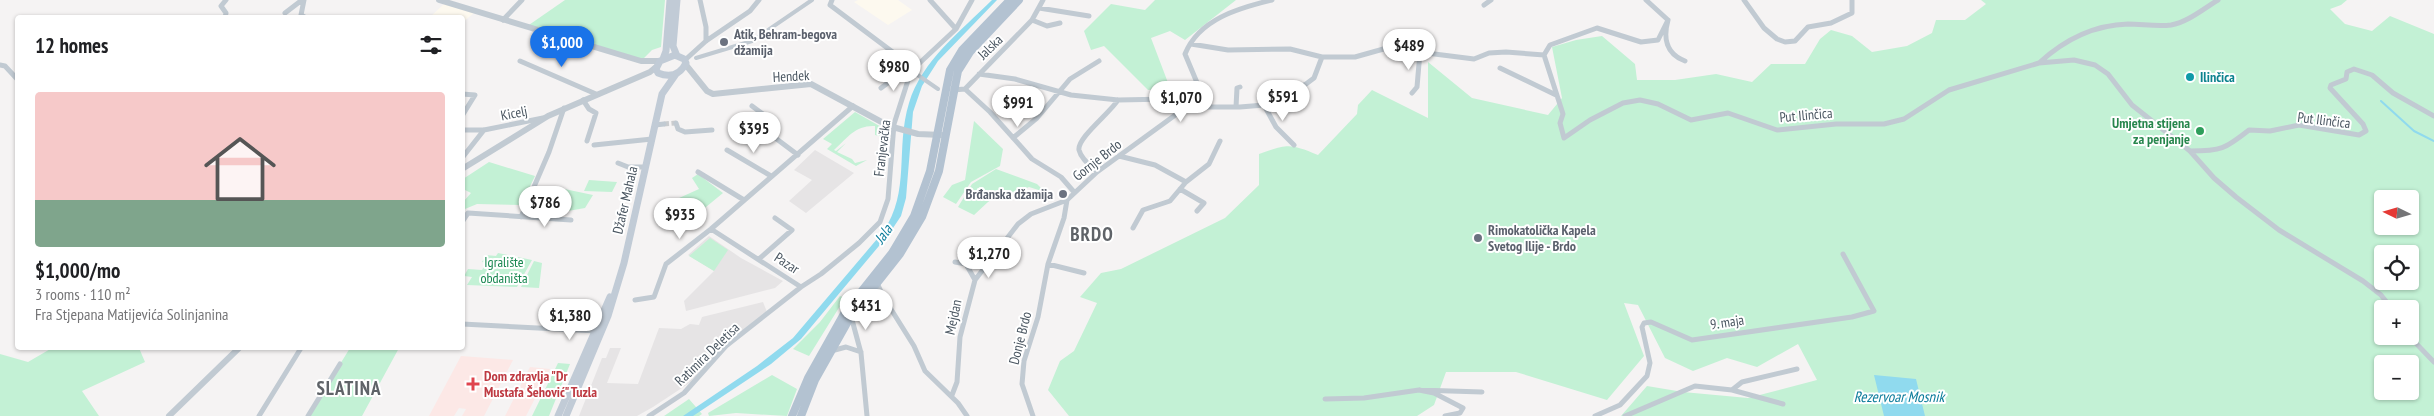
<!DOCTYPE html>
<meta charset="utf-8">
<style>
body{margin:0;font-family:"PT Sans Narrow",sans-serif;background:#f6f6f6;color:#202124;height:100vh;display:flex;flex-direction:column;font-size:19px;white-space:nowrap}
*{box-sizing:border-box;margin:0}
p{font-size:16px;color:#757577}
.icon{flex:none;width:28px;height:28px;fill:none;stroke:currentColor;stroke-width:2;stroke-linecap:round;stroke-linejoin:round}
.map{position:relative;flex:1;overflow:hidden}
.side{position:absolute;left:15px;top:15px;width:450px;height:335px;display:flex;flex-direction:column;background:#fff;border-radius:5px;box-shadow:0 1px 4px #0004}
.side>*{flex:none}
.needle{width:32px;rotate:275deg}
.tools{position:absolute;left:2374px;top:190px;display:grid;gap:10px}
.tools a{display:grid;place-items:center;width:45px;height:45px;border-radius:5px;background:#fff;box-shadow:0 1px 4px #0004;font-size:25px}
.price{position:absolute;translate:-50% -42px;padding:0 11px;border-radius:18px;background:#fff;color:#222;font-size:16px;line-height:32px;filter:drop-shadow(0 1px 2px #0008)}
.price::after{content:'';position:absolute;left:50%;top:30px;width:15px;height:11px;margin-left:-8px;background:inherit;clip-path:polygon(0 0,100% 0,50% 100%)}
.price.on{background:#1a73e8;color:#fff}
ul{padding:0;list-style:none}
li{display:grid;align-content:center;gap:10px;height:265px;padding:0 20px}
li+li{border-top:1px solid #e0e0e0}
li span{display:grid;place-items:center;height:155px;border-radius:5px;color:#555}
li>.icon{margin-inline-start:auto}
span .icon{width:90px;height:90px;fill:#fffc;stroke-width:1}
li b{font-size:21px}
h2{display:flex;justify-content:space-between;align-items:center;height:60px;padding:0 20px;font-size:21px}
.map>svg:first-child{display:block}
</style>
<div class="map">
<svg width="2434" height="416" viewBox="0 0 2434 416">
<rect width="100%" height="100%" fill="#f5f3f3"/>
<!-- commercial -->
<path fill="#fdf9ef" d="M858,0H898L912,10L888,25L854,2Z
M445,3L474,13L463,22L462,18H429Z"/>
<!-- education -->
<path fill="#e6e4e5" d="M815,150L854,173L806,213L789,201L812,180L794,170Z
M709,236L741,258L783,281L775,288L686,311L684,301L714,271L688,255Z
M763,302L767,312L723,345L694,380L653,407L637,416H579L602,358H606L610,348H621L607,383L638,384L659,328L681,329L690,324L699,325L702,317Z"/>
<!-- medical -->
<path fill="#fce8e6" d="M461,356L513,360L484,416H462L466,409L459,408L454,416H429Z
M530,367L550,369L526,416H505Z"/>
<!-- green -->
<path fill="#c3f1d5" fill-rule="evenodd" d="M565,0H665L661,47L652,50L641,61L526,27Z
M1155,0H1236L1185,40L1170,31L1151,38L1170,88L1148,90L1104,46L1091,50L1084,31L1111,4L1145,10Z
M1981,0H2347L2341,5L2330,9L2345,24L2372,31L2390,16L2434,34V416H1621L1647,386L1683,392L1748,398L1817,380L1798,344L1757,367L1727,358L1693,371L1665,358L1638,305L1624,303L1644,356L1607,400L1516,372H1446L1434,405L1417,416H1069L1048,390L1060,361L1074,351L1097,303L1080,297L1101,273L1121,269L1225,218L1259,185V154C1288,144 1289,143 1318,155L1357,114L1358,105L1372,90L1428,118V62L1472,98L1548,115L1562,98L1552,47L1576,40L1602,36L1635,64L1637,80H1675L1716,74L1752,82L1771,64H1805L1820,39L1831,30L1852,36L1872,52L1907,46L1932,33L1936,20H1965L1986,4ZM2382,199H2410V226H2382ZM2382,254H2410V281H2382ZM2382,309H2410V336H2382ZM2382,364H2410V391H2382Z
M855,112L883,128L884,137L875,135V126C856,125 848,137 834,150L836,151L846,143L837,152L852,159L855,163L867,160L856,166L827,149L832,144L823,139Z
M974,121L1003,149L1000,166L971,182L956,204L943,197L952,185L965,180Z
M489,162L535,176L521,205L477,204L465,209L463,207V202L471,193L463,189V179Z
M996,169L1037,184L1045,192L1029,187L1015,193L1006,190L988,202L974,215L958,207L972,184Z
M698,174L723,193L695,216L682,210L666,209L668,203L699,189L692,178Z
M589,180L617,182L612,192L584,191Z
M555,187L593,195L585,208L568,211L538,207Z
M710,238L728,250L714,271L689,256Z
M498,253L532,260L517,287L467,285L472,277L464,276L468,269L482,270L486,263L482,262L486,255L496,256Z
M534,261L542,263L539,288L521,287Z
M840,296L845,298L809,356L793,349L820,322Z
M52,348H139L145,362L82,391L99,416H0V354L28,362Z
M350,348H399L362,416H308Z
M558,363L570,364L549,416H532Z
M772,375L797,389L787,416L736,413L709,416L708,413Z
M689,399L702,414L699,416H664Z"/>
<!-- water -->
<path fill="#90daee" d="M992,0H997L938,61L922,86L913,112L906,198L901,216L889,234L801,339L771,364L693,416H683L757,366L793,338L883,232C911,191 895,149 909,103C922,60 961,31 992,0Z
M1874,375L1916,379L1925,416H1884Z"/>
<g fill="none" stroke-linecap="round" stroke-linejoin="round">
<!-- stream -->
<path stroke="#90daee" stroke-width="2" d="M2381,101L2414,131L2434,141"/>
<!-- minor-tunnel -->
<path stroke="#caccce" stroke-width="5" stroke-dasharray="5 2.5" stroke-linecap="butt" d="M664,124L676,123"/>
<!-- pedestrian -->
<path stroke="#c1cad2" stroke-width="4" d="M696,58L752,41L812,0
M909,69L938,89"/>
<!-- minor -->
<path stroke="#c1cad2" stroke-width="5" d="M304,0L301,15L306,18
M700,0L706,27V41
M832,0L830,5L914,68
M930,0L956,29
M1646,0L1668,20C1663,38 1666,54 1685,61
M1744,0L1764,28L1777,39L1785,42L1795,41L1808,27L1831,23L1852,13V0
M1484,5L1491,0
M1039,8L1089,16
M285,13L302,0
M225,18L226,13L221,6L226,0
M503,20L522,0
M1032,20L1047,26L1060,23
M1668,20L1658,40L1641,42L1597,28L1550,45L1544,55L1563,114L1560,123L1564,138L1590,120L1623,103L1640,100L1658,104L1691,120L1728,113L1777,130L1836,124H1884L1904,119L1949,90L2039,63L2074,60L2095,65L2108,74L2132,105L2190,151L2214,178L2236,197L2279,230L2363,281L2381,295L2392,309
M1191,44L1228,50L1290,49L1322,57
M685,60L706,41L750,11L759,0
M520,61L596,94
M2039,63C2064,40 2094,25 2128,24C2142,24 2157,27 2171,25C2188,22 2203,9 2218,0
M0,65L5,66L18,80
M1500,68L1556,95
M979,74L1015,79L1071,95L1118,100L1169,99L1204,107H1240L1264,105L1306,84L1314,78L1322,57H1355L1387,48L1474,59L1489,53L1506,52L1544,55
M881,88L896,77L908,79
M965,89L1032,20L1043,0
M953,90L965,89L990,112L1032,159L1061,177L1074,192
M1412,93L1417,87L1420,52
M462,94L475,95L462,116
M583,100L589,109L596,113L587,141
M1264,105L1276,127L1294,145
M752,106L775,123L766,131L798,155
M1236,107L1237,88L1240,87
M676,123L678,129L685,132L712,130
M655,125L664,124
M462,130H484L543,118
M1013,138L1037,118L1070,79L1099,61
M594,145L652,139
M727,150L771,176
M2190,151C2221,151 2225,149 2249,130L2270,131L2299,125L2359,135L2366,131L2363,124L2330,88L2331,85L2346,79L2347,72L2354,69L2372,75L2393,93L2434,116
M1119,156L1155,165L1186,182
M462,158L484,130
M618,163L628,167H645
M698,172L744,200
M1097,172C1091,166 1081,159 1079,150C1077,138 1110,113 1118,100
M1180,189L1204,203L1197,211
M521,217L549,152L564,108
M462,222L468,213L571,220
M1133,228L1143,210L1170,201L1186,182L1209,164L1220,141
M711,229L801,287
M759,259L792,230L775,218
M955,262L966,264L975,280
M1048,264L1084,273
M877,283L884,298L914,346L925,371L958,403L967,416
M635,300L654,297L666,264L711,229L853,106
M851,316L861,353L867,416
M462,324L597,331
M2409,336L2434,362
M831,351L846,347L861,352
M1732,390L1742,382L1797,369
M952,395L957,382L960,337L975,280L1018,224L1031,214L1067,200
M1325,399L1364,398L1419,390
M259,416L301,348
M308,416L340,364
M649,416L684,393L726,346L801,287L821,274L859,243L880,222L888,199L894,124L911,71L956,29L972,0
M1033,416L1022,384L1024,361L1038,317L1048,264L1064,218L1067,200L1097,172L1189,105L1198,85L1185,54C1199,19 1239,8 1272,0
M1445,416L1460,413L1463,408L1434,393L1419,390L1482,392
M1595,416L1620,405L1647,376L1650,363L1642,327L1644,323L1651,322L1692,340L1852,317L1874,311L1843,254
M1625,416L1695,386L1732,390L1783,404"/>
<!-- tertiary -->
<path stroke="#c1cad2" stroke-width="6" d="M439,0L641,61H660
M686,65L707,91L713,94L811,84L889,126L918,134L942,135
M462,169L548,116L650,72L656,67
M169,416L239,348"/>
<!-- secondary -->
<path stroke="#c1cbd6" stroke-width="7" d="M677,0L673,46L677,56
M675,55L684,59L686,63C680,75 670,78 658,73L656,69L660,61Z
M663,59L666,51L670,0
M558,416L610,297
M566,416L608,316L624,263L662,94L676,74"/>
<!-- primary -->
<path stroke="#b3c2d1" stroke-width="8" d="M792,416L808,378L845,312L892,253L914,216L930,171L950,70L962,50L1010,0
M801,416L815,380L851,316L900,254L922,217L939,171L958,71L970,52L1019,0"/>
</g>
<!-- markers -->
<g fill="#6b7280" stroke="#fff" stroke-width="2">
<circle cx="724" cy="42" r="5"/>
<circle cx="1063" cy="194" r="5"/>
<circle cx="1478" cy="238" r="5"/>
</g>
<circle fill="#0f9aa8" stroke="#fff" stroke-width="2" cx="2190" cy="77" r="5"/>
<circle fill="#2e9e5b" stroke="#fff" stroke-width="2" cx="2200" cy="131" r="5"/>
<path fill="#e0444e" stroke="#fff" stroke-width="2" d="M470.5 376.5h5v5h5v5h-5v5h-5v-5h-5v-5h5z"/>
<g text-anchor="middle" dominant-baseline="central" stroke-width="4" stroke-linejoin="round" paint-order="stroke">
<!-- worship labels -->
<g font-size="14" font-weight="bold" fill="#5b616d" stroke="#fff" text-anchor="start">
<text x="734" y="34">Atik, Behram-begova<tspan x="734" dy="16">džamija</tspan></text>
<text x="1053" y="194" text-anchor="end">Brđanska džamija</text>
<text x="1488" y="230">Rimokatolička Kapela<tspan x="1488" dy="16">Svetog Ilije - Brdo</tspan></text>
</g>
<!-- street labels -->
<g font-size="14" fill="#4a5661" stroke="#fff">
<text transform="translate(990 47) rotate(-44)">Jalska</text>
<text transform="translate(791 76) rotate(-3)">Hendek</text>
<text transform="translate(514 113) rotate(-11)">Kicelj</text>
<text transform="translate(1806 115) rotate(-5)">Put Ilinčica</text>
<text transform="translate(2324 120) rotate(7)">Put Ilinčica</text>
<text transform="translate(882 148) rotate(-83)">Franjevačka</text>
<text transform="translate(1097 160) rotate(-38)">Gornje Brdo</text>
<text transform="translate(625 200) rotate(-77)">Džafer Mahala</text>
<text transform="translate(787 263) rotate(33)">Pazar</text>
<text transform="translate(953 317) rotate(-78)">Mejdan</text>
<text transform="translate(1727 322) rotate(-9)">9. maja</text>
<text transform="translate(1020 338) rotate(-76)">Donje Brdo</text>
<text transform="translate(707 354) rotate(-44)">Ratimira Deletisa</text>
</g>
<!-- culture labels -->
<g font-size="14" font-weight="bold" fill="#0d838f" stroke="#fff" text-anchor="start">
<text x="2200" y="77">Ilinčica</text>
</g>
<!-- leisure labels -->
<g font-size="14" font-weight="bold" fill="#27864d" stroke="#fff" text-anchor="end">
<text x="2190" y="123">Umjetna stijena<tspan x="2190" dy="16">za penjanje</tspan></text>
</g>
<!-- park labels -->
<g font-size="14" fill="#17864f" stroke="#fff">
<text x="504" y="262">Igralište<tspan x="504" dy="16">obdaništa</tspan></text>
</g>
<!-- health labels -->
<g font-size="14" font-weight="bold" fill="#be3a42" stroke="#fff" text-anchor="start">
<text x="484" y="376">Dom zdravlja "Dr<tspan x="484" dy="16">Mustafa Šehović" Tuzla</tspan></text>
</g>
<!-- water labels -->
<g font-size="15" font-style="italic" fill="#0c7c9b" stroke="#fff">
<text transform="translate(883 234) rotate(-55)">Jala</text>
<text x="1899" y="396">Rezervoar Mosnik</text>
</g>
<!-- district labels -->
<g font-size="19" font-weight="bold" letter-spacing="1" fill="#5f6368" stroke="#fff">
<text x="1092" y="234">BRDO</text>
<text x="349" y="388">SLATINA</text>
</g>
</g>
</svg>
<div class="tools">
<a><svg class="needle" viewBox="-14 -14 28 28"><path d="M0-13l5 13h-10z" fill="#e53935"/><path d="M0 13l5-13h-10z" fill="#757577"/></svg></a>
<a><svg class="icon" aria-label="locate" viewBox="0 0 24 24"><circle cx="12" cy="12" r="6"/><path d="M12 2v4M12 18v4M2 12h4M18 12h4"/></svg></a>
<a>+</a>
<a>−</a>
</div>
<b class="price on" style="left:562px;top:68px">$1,000</b>
<b class="price" style="left:1409px;top:71px">$489</b>
<b class="price" style="left:894px;top:92px">$980</b>
<b class="price" style="left:1283px;top:122px">$591</b>
<b class="price" style="left:1181px;top:123px">$1,070</b>
<b class="price" style="left:1018px;top:128px">$991</b>
<b class="price" style="left:754px;top:154px">$395</b>
<b class="price" style="left:545px;top:228px">$786</b>
<b class="price" style="left:680px;top:240px">$935</b>
<b class="price" style="left:989px;top:279px">$1,270</b>
<b class="price" style="left:866px;top:331px">$431</b>
<b class="price" style="left:570px;top:341px">$1,380</b>
<section class="side">
<h2>12 homes<svg class="icon" aria-label="filters" viewBox="0 0 24 24"><path d="M4 7h16M4 17h16"/><circle cx="9" cy="7" r="2"/><circle cx="15" cy="17" r="2"/></svg></h2>
<ul>
<li><span style="background:linear-gradient(#f6c9c9 70%,#7fa58c 0)"><svg class="icon" aria-label="home" viewBox="0 0 24 24"><path d="M3 11l9-7 9 7M6 9v11h12V9"/></svg></span><div><b>$1,000/mo</b><p>3 rooms · 110 m²</p><p>Fra Stjepana Matijevića Solinjanina</p></div></li>
</ul>
</section>
</div>
